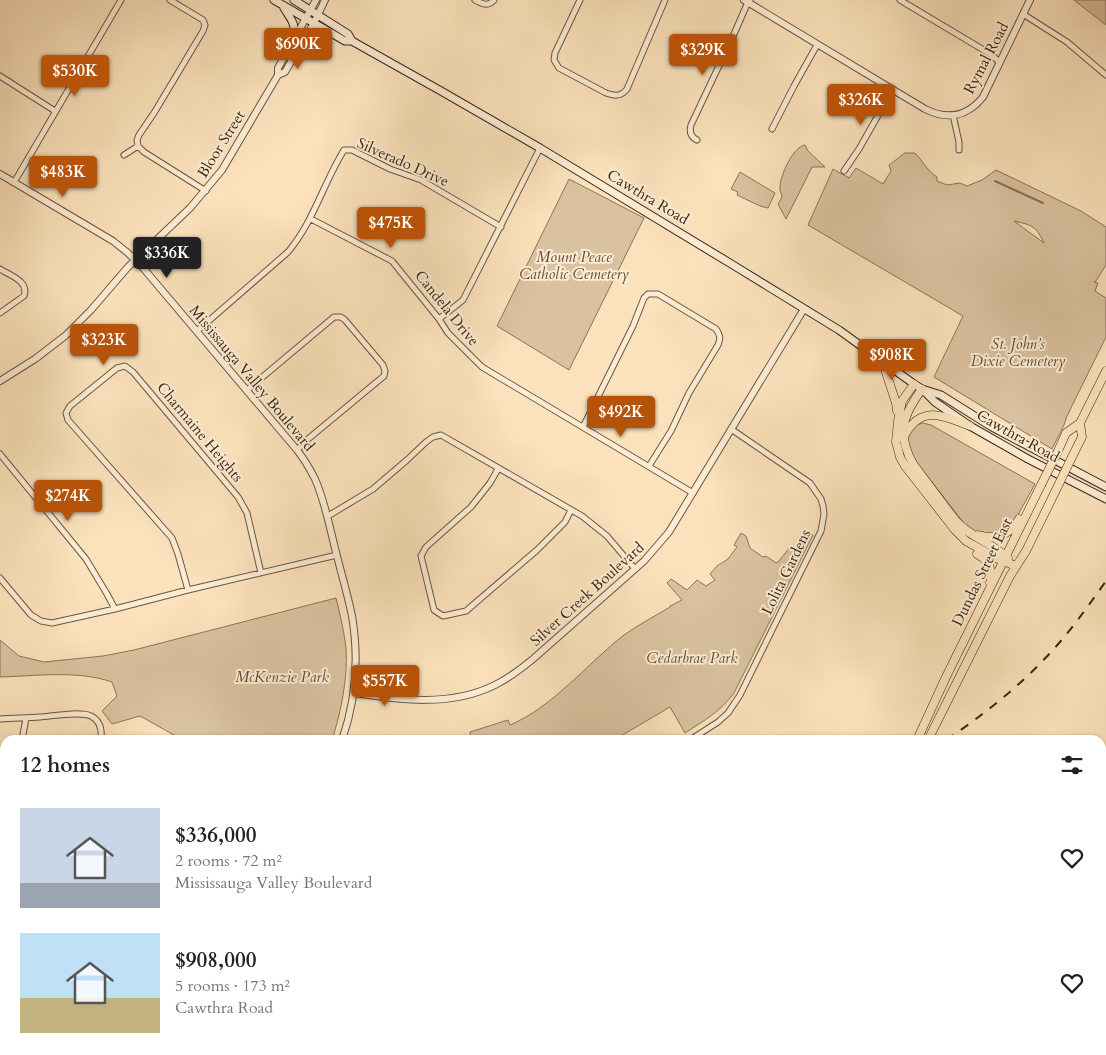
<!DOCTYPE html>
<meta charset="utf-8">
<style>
body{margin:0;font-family:Cardo,serif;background:#f2f2f2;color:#202124;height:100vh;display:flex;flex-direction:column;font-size:19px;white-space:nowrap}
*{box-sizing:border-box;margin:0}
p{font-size:16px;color:#757577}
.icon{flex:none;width:28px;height:28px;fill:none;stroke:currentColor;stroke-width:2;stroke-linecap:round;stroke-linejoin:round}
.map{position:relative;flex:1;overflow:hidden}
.sheet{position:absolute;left:0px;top:735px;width:1106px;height:320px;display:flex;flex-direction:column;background:#fff;border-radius:15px 15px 0 0;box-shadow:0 1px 4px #0004}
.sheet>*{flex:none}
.price{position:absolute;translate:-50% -42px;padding:0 11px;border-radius:5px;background:#b45309;color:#fff;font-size:16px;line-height:32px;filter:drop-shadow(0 1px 2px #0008)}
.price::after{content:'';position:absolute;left:50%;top:30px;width:15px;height:11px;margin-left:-8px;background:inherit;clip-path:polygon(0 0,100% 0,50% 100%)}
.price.active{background:#222;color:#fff}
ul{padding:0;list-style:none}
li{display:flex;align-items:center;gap:15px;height:125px;padding:0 20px}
li span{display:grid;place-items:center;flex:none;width:140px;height:100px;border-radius:0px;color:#555}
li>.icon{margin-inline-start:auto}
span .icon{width:60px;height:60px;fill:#fffc;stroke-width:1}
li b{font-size:21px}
h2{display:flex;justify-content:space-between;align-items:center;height:60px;padding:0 20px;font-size:21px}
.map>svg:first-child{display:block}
</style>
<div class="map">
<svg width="1106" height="1055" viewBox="0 0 1106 1055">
<rect width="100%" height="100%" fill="#fbe2bc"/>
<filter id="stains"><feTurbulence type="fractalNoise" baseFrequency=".004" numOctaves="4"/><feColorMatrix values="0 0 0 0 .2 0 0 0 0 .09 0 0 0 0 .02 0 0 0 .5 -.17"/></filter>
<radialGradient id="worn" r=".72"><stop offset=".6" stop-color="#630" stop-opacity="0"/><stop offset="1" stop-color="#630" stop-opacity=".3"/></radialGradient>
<!-- green -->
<path fill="#dac2a0" stroke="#8a745b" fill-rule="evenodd" d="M1074,0H1106V25Z
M805,145L808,151L825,167H812L786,219L778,204C786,193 779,196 780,186C781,174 793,147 805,145Z
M905,153H915C923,161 927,171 937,177V181L947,185L960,183L967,186L982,180L996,170L1081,211L1106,227V265L1096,281L1094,282L1098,283L1095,291L1106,298V337L1067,416L1064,425L1052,449L934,377L963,316L808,225L833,169L849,178L856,168L883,184L891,171L889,165ZM1014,221C1032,225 1036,226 1044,243Z
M740,172L775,193L768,208L760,206L737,195L738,192L731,189Z
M569,179L644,218L569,370L497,326Z
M923,423L931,425L1035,484L1013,524L998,534L977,533L969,528L963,522L915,460C911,454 905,444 908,436C910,432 914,428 916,425Z
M741,533L746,536L750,548L763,557L766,556L776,563L778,562L791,546L797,549L798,551L802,548L811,534L813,535L734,693C720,712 705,720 685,733L670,707L614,740H471L470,732L508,720L510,725C553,707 588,663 624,635C638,625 655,616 670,607V606L682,600L667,583L671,579L687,590L697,580L706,586L715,580L710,574L717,566L728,559L737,547L734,545Z
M336,598C340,614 344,631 346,648C348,678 341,712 332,740H183L140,716L112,724L102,711L117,696L112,682C77,670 37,676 0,677V640L19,656L44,662L103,656L134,650Z
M332,1050H397L389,1055H338Z"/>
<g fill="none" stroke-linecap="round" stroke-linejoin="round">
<!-- stream -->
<path stroke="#867058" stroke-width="2" d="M995,181L1043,203"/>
<!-- minor casing -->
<g stroke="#6a5540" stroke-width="7">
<path id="minor" d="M170,0L203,20L205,25L203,31L154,113L139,135L137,140L138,146L144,152L206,191
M475,0C482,4 488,7 494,0
M580,0L555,53L554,60L559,68L606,93C614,96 621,97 627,89L665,0
M900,0L992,55L999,62
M1023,14L1067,42L1106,75
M0,76L55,111
M953,115L959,142V150
M772,129L794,86L817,45
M697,140C691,137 689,132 691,125L734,34L748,2L750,0
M124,155L138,146
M844,171L859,149L893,89
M14,182L19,174L121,0
M311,219L392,261L439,319L448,333L482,367L693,493
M0,269C11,276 29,281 24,296L0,313
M439,319L463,300L540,148
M197,331L288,252C314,221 323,184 344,150H352L390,169L421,180L501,227
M247,390L334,317H341L345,320L383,365L385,371L384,376L308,439L297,450
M583,427L633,326L644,298L648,294H658L716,329C720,335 721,338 718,345L689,393L671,431L649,466
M0,454L86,559L107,594L115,609
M498,469L490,483L471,507L426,547L421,556L434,610L443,616L466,611L537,550L565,522L571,510
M328,516L373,489L407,460L426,442L433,437L441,435L582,516L607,536L635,569
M0,578L31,615L41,621L52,623L115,609L188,590L337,555
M188,590L178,554L172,538L68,420L66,413L70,406L117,368L125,366L133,372L238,497L247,513L261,573
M0,719C13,718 27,718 40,717C53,716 80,711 91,716C101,721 102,731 101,740
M22,740L26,718
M690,740L718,722L728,713L740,695L821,531L824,514L823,506L821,499L810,483L731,429
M0,867L5,839
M1101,893L1106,896
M0,933H5
M0,1049L5,1045
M608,1050L615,1055
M1003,1055L1006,1050"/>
</g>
<!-- tertiary casing -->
<g stroke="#6a5540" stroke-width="8">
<path id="tertiary" d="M744,0L925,109C947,120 967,117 983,97L1030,0
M278,75L285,72L314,23L325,0
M0,174L113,241L128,253L144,269L297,450C304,459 310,469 315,479C326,504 330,530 337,556C342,576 348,596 352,616C359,658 356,700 342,740
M0,381L35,359L65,336L91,310L128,267L190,208L222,170L278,75V68L316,0
M354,693C401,700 451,707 495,685C509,678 521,669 533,659L644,561L669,532L804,309
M0,992H5
M1030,1050L1039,1055
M208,1055L210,1050"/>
</g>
<!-- secondary casing -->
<g stroke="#3a2616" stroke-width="9">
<path id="secondary" d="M274,0L345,41H352
M294,0L348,34L352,41L441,91L540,148L733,265L839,330L914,384L922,389L941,395L992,427L1106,487
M284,8C293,23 295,21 294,40
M301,45L323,33H330
M924,391L935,402L970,426L1028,459L1106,499"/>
</g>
<!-- primary casing -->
<g stroke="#3a2616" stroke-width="9">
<path id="primary" d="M882,360L896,403L897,411
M914,384L902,401L898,421L896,442L900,457L905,466L955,530L966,541L996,558L1016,566
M922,389C903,415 896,433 913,464L955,520C971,538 992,543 1008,558
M905,435C921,404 944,416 970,426
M1058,451L1066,433L1080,423L1106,371
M1072,457L1082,437L1080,423
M978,535C995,540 1011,535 1019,519
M977,554C988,560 994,570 990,583
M917,740L946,677L1041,485
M928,740L1010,576L1026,551L1055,492
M763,1055L766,1050
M772,1055L774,1050
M788,1055L795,1050"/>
</g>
<!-- minor -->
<use href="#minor" stroke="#fcecd3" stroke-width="5"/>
<!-- tertiary -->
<use href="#tertiary" stroke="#fcecd3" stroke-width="6"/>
<!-- secondary -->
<use href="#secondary" stroke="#fcecd3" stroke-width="7"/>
<!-- primary -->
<use href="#primary" stroke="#fbe2bc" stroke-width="8"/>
<!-- rail -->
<path stroke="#3a2616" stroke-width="2" stroke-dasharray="9 9" stroke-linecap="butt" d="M946,740C985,714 1021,685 1052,651C1072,629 1089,605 1106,581
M418,1055L426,1050"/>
<!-- primary-bridge casing -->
<g stroke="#3a2616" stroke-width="9" stroke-linecap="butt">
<path id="primary-bridge" d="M1041,485L1058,451
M1055,492L1072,457"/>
</g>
<!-- primary-bridge -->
<use href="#primary-bridge" stroke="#fbe2bc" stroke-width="8"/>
</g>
<g text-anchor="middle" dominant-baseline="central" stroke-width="4" stroke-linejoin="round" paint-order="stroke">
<!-- street labels -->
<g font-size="15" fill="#3a2616" stroke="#fcecd3">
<text transform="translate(986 58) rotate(-62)">Rymal Road</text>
<text transform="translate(221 144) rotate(-58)">Bloor Street</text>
<text transform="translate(403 162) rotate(24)">Silverado Drive</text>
<text transform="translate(648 197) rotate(31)">Cawthra Road</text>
<text transform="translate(447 308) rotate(51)">Candela Drive</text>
<text transform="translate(252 378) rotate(50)">Mississauga Valley Boulevard</text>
<text transform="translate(200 432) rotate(50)">Charmaine Heights</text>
<text transform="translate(1018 436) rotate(29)">Cawthra Road</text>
<text transform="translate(786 572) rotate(-64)">Lolita Gardens</text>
<text transform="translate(982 572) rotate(-64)">Dundas Street East</text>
<text transform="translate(587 594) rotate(-42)">Silver Creek Boulevard</text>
</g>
<!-- park labels -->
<g font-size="15" font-style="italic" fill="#624d38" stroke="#fcecd3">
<text x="574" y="257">Mount Peace<tspan x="574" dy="17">Catholic Cemetery</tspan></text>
<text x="1018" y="344">St. John’s<tspan x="1018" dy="17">Dixie Cemetery</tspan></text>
<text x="692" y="658">Cedarbrae Park</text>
<text x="282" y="677">McKenzie Park</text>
</g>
</g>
<rect width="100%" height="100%" filter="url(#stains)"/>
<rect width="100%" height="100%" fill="url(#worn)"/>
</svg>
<b class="price" style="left:298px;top:70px">$690K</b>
<b class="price" style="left:703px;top:76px">$329K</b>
<b class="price" style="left:75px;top:97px">$530K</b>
<b class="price" style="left:861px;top:126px">$326K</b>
<b class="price" style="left:63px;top:198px">$483K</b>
<b class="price" style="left:391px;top:249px">$475K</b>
<b class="price active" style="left:167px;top:279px">$336K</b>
<b class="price" style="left:104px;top:366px">$323K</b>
<b class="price" style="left:892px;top:381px">$908K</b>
<b class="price" style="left:621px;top:438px">$492K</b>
<b class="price" style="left:68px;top:522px">$274K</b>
<b class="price" style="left:385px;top:707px">$557K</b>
<section class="sheet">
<h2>12 homes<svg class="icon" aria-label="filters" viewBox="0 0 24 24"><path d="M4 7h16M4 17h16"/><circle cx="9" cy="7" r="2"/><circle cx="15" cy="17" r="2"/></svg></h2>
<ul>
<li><span style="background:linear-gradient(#c9d6e8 75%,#9aa5b1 0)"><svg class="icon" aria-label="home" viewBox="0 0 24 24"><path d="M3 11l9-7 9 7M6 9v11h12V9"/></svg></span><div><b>$336,000</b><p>2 rooms · 72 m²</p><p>Mississauga Valley Boulevard</p></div><svg class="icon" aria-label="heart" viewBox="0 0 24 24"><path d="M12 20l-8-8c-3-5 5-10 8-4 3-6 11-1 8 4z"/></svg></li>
<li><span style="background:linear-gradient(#bfe0f5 65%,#c2b280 0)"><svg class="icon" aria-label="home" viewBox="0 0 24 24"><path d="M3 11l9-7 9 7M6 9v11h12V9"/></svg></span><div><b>$908,000</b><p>5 rooms · 173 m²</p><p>Cawthra Road</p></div><svg class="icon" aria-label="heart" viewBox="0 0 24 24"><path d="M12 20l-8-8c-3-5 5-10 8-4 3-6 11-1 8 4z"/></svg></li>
</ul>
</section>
</div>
